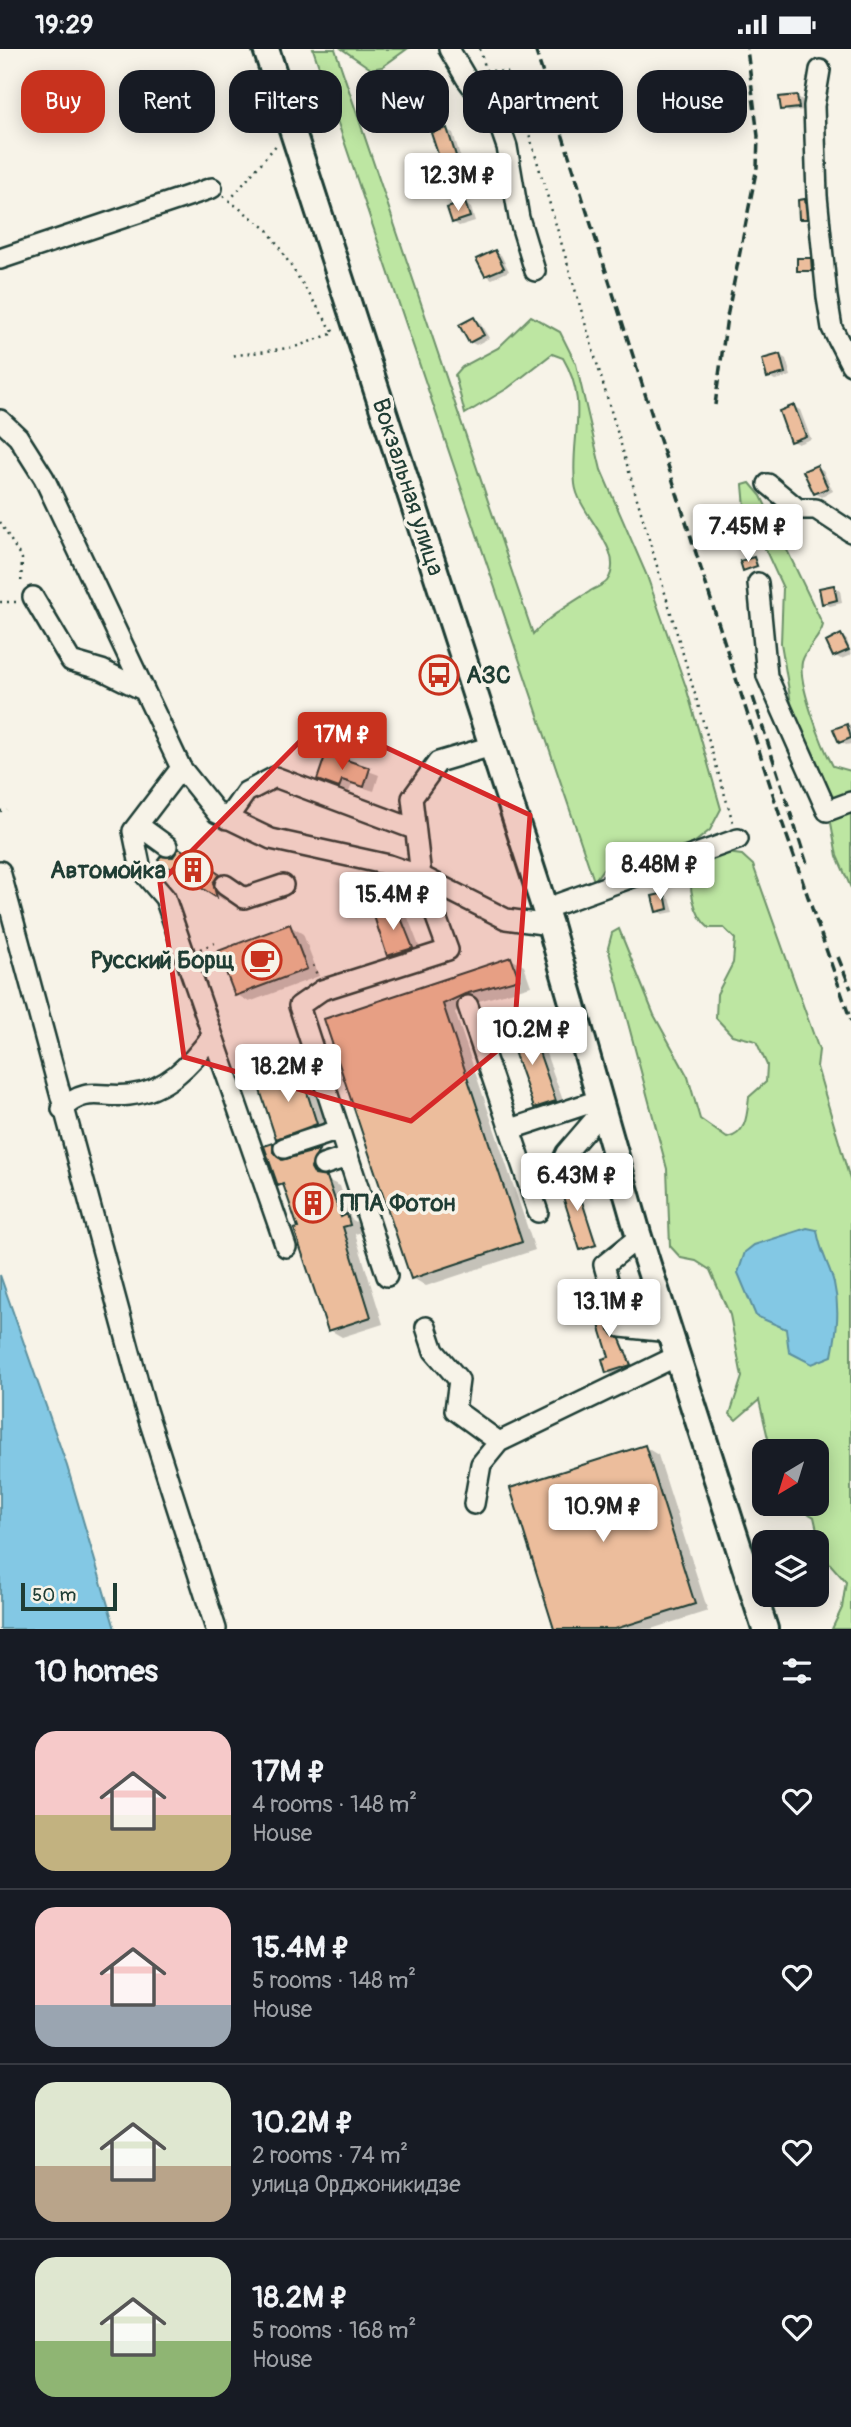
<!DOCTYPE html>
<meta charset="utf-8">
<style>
body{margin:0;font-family:Pangolin,sans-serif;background:#242831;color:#f1f3f6;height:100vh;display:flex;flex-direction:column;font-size:26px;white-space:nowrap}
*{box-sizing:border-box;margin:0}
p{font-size:23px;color:#9ea1a6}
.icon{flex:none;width:38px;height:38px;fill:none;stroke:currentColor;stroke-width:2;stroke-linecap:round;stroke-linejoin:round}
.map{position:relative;height:1580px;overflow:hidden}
.side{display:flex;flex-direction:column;background:#171b24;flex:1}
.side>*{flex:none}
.banner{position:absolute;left:21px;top:21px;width:810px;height:63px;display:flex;gap:14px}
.needle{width:46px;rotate:218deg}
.buttons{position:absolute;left:752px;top:1390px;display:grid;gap:14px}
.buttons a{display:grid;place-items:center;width:77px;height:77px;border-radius:14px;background:#171b24;box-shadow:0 4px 18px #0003;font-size:35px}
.scale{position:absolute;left:21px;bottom:18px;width:96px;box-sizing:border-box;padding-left:7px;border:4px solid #1f3d34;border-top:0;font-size:19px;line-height:24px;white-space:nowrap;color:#1f3d34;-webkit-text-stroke:5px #f7f3e8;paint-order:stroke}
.price{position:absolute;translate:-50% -60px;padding:0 16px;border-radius:7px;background:#fff;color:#222;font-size:23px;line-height:46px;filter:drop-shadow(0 2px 4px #0008)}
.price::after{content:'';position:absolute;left:50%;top:42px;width:21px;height:16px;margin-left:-10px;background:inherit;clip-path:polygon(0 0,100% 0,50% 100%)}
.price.current{background:#c8321e;color:#fff}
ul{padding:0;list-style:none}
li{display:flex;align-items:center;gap:21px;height:175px;padding:0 35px}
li+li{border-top:2px solid #363941}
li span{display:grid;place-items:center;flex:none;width:196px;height:140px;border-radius:21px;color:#555}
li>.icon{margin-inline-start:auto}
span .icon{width:84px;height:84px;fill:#fffc;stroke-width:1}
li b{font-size:30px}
h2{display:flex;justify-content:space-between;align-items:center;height:84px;padding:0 35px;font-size:30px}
.pill{padding:0 24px;border-radius:21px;background:#171b24;box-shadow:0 4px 18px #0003;font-size:24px;line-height:63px}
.pill.current{background:#c8321e;color:#fff}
.status{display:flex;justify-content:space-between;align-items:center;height:49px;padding:0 35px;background:#171b24;direction:ltr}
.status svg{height:19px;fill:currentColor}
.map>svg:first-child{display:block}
</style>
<div class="status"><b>19:29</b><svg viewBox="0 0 49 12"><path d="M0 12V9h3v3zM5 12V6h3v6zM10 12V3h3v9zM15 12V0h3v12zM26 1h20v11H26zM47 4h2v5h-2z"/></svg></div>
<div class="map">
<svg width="851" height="1580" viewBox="0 0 851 1580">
<rect width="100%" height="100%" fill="#f7f3e8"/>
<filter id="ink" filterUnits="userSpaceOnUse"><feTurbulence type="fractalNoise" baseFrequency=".0143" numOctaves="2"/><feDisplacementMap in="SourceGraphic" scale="14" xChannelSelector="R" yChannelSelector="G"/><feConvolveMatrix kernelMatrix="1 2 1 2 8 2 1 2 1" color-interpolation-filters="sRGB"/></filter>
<g filter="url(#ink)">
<!-- green -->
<path fill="#bde6a2" stroke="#6e926b" stroke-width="2" d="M313,0H335L533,585C548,568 570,555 589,543C594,539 603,537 607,532C628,502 578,466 575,435C570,388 590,355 563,309L552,305L508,339L465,365L455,326L462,318L498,299L531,267L560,283L576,315L601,421L647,527L686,638L721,760L710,781L673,811L603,820L594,832Z
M342,0H407L382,18L371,20Z
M750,434L761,447L823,576C820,590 806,598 802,613C798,635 822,697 833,717L851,722V839L837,807L824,735L795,678L781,594L783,539L761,491L746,469L743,436Z
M719,803L742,806L753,816L819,1001L817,1018L851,1134V1580H832L842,1559L846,1533L823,1507L814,1468L791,1454H817V1402H771L759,1351L736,1371L730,1365L742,1328L730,1266L710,1221L696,1212L681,1209L670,1197L667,1120L608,899L612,884L619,880L654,966L688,1028L700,1070L727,1089C747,1085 747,1065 749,1048L766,1033L767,1016L756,992L732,986L716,969L717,945L733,914L735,890L724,879H709C694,867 687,836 693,818Z"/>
<!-- water -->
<path fill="#83c8e4" stroke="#5b909e" stroke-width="2" d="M807,1179L817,1181C820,1204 829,1214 834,1234C840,1260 837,1281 832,1307L812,1315L789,1303L786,1280L756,1267L738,1224L745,1203L754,1196Z
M0,1226L67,1417L115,1580H0Z"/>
<!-- shadow -->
<path fill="#0003" d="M797,48L803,51L804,61L789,63L782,60Z
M447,81L453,84L462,113L470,117L475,132L462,136L456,133L448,110L441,106Z
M805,152L811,156L812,173L801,169Z
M465,155L471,159L475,172L459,177L453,173Z
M495,203L501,206L509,222L492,230L486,226Z
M810,211L817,215L818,225L799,221Z
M474,270L480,274L489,289L476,296L470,293Z
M780,306L786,310L791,327L775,331L769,328Z
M794,358L800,361L811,390L798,395L792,392Z
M817,418L823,421L833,442L822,448L815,444Z
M754,509L759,518L745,521Z
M834,538L840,541L842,554L830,557L824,554Z
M841,587L847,591L851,606L841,610L835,607Z
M851,675V695L846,696L840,692L836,681Z
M327,706L379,726L374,742L352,735L349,743L319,730Z
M189,807L228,832L222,840L225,852L161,811Z
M664,846L670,850L674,863L663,865L657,862Z
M397,861L407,866L422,905L399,912L389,906Z
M290,877L303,885L319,927L249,953L236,945Z
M511,910L524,917L531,937L479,952L455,963L535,1201L426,1237L413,1229L326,971Z
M530,979L539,985L565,1057L546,1064L536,1058Z
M300,1023L313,1031L330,1082L290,1097L277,1089Z
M273,1096L285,1103V1112L318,1102L331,1109L323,1129L340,1137L351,1170L360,1175L362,1183L355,1185L383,1275L342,1288L330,1281L287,1140L279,1135L266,1098Z
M574,1129L598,1197L584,1201L581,1200Z
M598,1241L601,1243L612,1285L623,1294L633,1317L611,1325L608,1323L611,1309Z
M645,1398L658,1406L708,1562L651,1580H556Z"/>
<!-- building -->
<path fill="#ecbd9c" stroke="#1f3d34" stroke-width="2" d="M797,46L799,59L781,61L779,48Z
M447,79L458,113L464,111L470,129L454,134L444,106L439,108L431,84Z
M805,150L807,170H799L798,151Z
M465,153L470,168L452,174L447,159Z
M495,201L504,219L485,227L476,210Z
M797,209H811L812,222H797Z
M474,268L484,286L469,294L459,276Z
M780,305L785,324L767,329L762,310Z
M794,356L806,387L790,393L779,362Z
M817,416L828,439L814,445L803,422Z
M754,508L757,517L743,522L740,512Z
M834,536L837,551L822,555L819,539Z
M841,585L849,601L833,608L826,593Z
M847,675L851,689L839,694L833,680Z
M326,704L370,719L364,738L342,731L339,739L317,731Z
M179,799L219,825L213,834L217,849L158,811L161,807L173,808Z
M665,844L668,860L656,863L652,847Z
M397,859L413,899L387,907L374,867Z
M290,875L307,920L235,947L218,902Z
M511,908L519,930L465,945L443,955L522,1193L411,1230L324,970Z
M530,977L556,1052L534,1059L508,985Z
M300,1021L317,1075L276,1090L258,1035Z
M273,1094V1103L282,1111L319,1101L311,1119L315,1126L327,1128L341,1168L347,1165L350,1176L343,1178L371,1268L328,1282L294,1180L298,1179L283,1135L278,1137L264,1097Z
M574,1127L596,1196L580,1201L558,1132Z
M598,1240L609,1281L620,1290L631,1316L606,1324L602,1310L609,1308L589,1243Z
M645,1396L695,1555L615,1580H554L510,1439Z"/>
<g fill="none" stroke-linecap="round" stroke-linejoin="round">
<!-- minor casing -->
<g stroke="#1f3d34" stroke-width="24">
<path id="minor" d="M449,0L466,29L498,72L507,98L519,169L535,222
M820,21L814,57L817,147L827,248L832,279L851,316
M0,210L212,139
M0,371L18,388L44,429L181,719L217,764L271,790L389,816L421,827L506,870L550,876
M768,435L798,460H816L851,483
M758,534L767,627L827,762L851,753
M33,548L71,612L102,621L143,641
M181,719L133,782L141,821L165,849L286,1198
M227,770L246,743L275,728L414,780
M138,776L167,797
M0,822L144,1355L216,1580
M225,836L244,849L283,836
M544,860L738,790
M468,957L538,1163
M62,1060C86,1037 100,1049 129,1046C167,1042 191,1015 212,987
M511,1080L599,1051
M284,1099L339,1081
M323,1116L347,1108
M560,1117L566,1104L602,1062
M639,1188L604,1216L621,1278L669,1283
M387,1227L299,957L322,941L448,901L421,827L412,749L438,713L492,697
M426,1278L434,1302L459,1331L455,1361L499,1393
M474,1455L481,1415L499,1393L677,1307"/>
</g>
<!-- major casing -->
<g stroke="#1f3d34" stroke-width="30">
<path id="major" d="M266,0L550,876L639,1188L765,1580"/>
</g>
<!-- path -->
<path stroke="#1f3d34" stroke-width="2.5" stroke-dasharray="2 5" stroke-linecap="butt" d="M480,0L486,21L511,24L734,777
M223,147L268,181L334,284L295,298L231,307
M229,152L278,94
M0,473L22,510L21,537
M0,553H19
M0,762L7,761
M200,900L217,893
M313,916L317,926"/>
<!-- minor -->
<use href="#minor" stroke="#f7f3e8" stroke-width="19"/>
<!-- major -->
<use href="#major" stroke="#f7f3e8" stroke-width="24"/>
<!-- rail -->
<path stroke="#1f3d34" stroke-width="3.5" stroke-dasharray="10 5" stroke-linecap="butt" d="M535,0L780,767L851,972
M715,356L727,268L757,118L758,87L747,0
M753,648L807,815
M838,908L851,940"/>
</g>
</g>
<!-- marked area -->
<path fill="#d62828" fill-opacity="0.2" stroke="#d62828" stroke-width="5" stroke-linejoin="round" d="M323,669L530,766L514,988L411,1072L184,1008L160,834Z"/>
<!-- icons -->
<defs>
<g id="bus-ring" transform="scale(2.0125)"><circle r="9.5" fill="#f7f3e8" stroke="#c8321e" stroke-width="1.5"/><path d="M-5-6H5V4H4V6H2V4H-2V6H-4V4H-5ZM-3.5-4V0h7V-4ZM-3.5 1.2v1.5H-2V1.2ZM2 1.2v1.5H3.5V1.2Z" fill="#c8321e"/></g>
<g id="building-ring" transform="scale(2.0125)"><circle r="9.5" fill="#f7f3e8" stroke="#c8321e" stroke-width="1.5"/><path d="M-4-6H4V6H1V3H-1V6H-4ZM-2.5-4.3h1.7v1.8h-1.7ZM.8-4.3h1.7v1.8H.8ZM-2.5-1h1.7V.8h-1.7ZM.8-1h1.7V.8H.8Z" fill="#c8321e"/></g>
<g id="cafe-ring" transform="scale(2.0125)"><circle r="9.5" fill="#f7f3e8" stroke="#c8321e" stroke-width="1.5"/><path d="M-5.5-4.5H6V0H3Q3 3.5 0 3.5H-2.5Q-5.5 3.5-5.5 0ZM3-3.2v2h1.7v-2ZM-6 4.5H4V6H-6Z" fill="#c8321e"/></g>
</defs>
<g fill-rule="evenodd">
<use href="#bus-ring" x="439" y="626"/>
<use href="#building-ring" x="193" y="821"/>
<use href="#cafe-ring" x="262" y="911"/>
<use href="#building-ring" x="313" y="1154"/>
</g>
<g text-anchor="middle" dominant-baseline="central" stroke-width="7" stroke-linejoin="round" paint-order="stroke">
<!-- street labels -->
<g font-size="24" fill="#1f3d34" stroke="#f7f3e8">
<text transform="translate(408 438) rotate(72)">Вокзальная улица</text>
</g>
<!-- poi labels -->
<g font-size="24" font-weight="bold" fill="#1f3d34" stroke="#f7f3e8" text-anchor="start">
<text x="466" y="626">АЗС</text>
<text x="166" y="821" text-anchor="end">Автомойка</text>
<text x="235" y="911" text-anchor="end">Русский Борщ</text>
<text x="340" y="1154">ППА Фотон</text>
</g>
</g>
</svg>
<div class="buttons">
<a><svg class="needle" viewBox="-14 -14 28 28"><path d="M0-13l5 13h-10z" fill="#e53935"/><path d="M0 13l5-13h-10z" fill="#9ea1a6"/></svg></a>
<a><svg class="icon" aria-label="layers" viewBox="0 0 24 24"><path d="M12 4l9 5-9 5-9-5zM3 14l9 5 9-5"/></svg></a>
</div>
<div class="scale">50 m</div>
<b class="price" style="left:458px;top:164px">12.3M ₽</b>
<b class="price" style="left:748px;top:515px">7.45M ₽</b>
<b class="price current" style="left:342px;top:723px">17M ₽</b>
<b class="price" style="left:660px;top:853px">8.48M ₽</b>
<b class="price" style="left:393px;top:883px">15.4M ₽</b>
<b class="price" style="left:532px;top:1018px">10.2M ₽</b>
<b class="price" style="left:288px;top:1055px">18.2M ₽</b>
<b class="price" style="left:577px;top:1164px">6.43M ₽</b>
<b class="price" style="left:609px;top:1290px">13.1M ₽</b>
<b class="price" style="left:603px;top:1495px">10.9M ₽</b>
<div class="banner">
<a class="pill current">Buy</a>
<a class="pill">Rent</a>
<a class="pill">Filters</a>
<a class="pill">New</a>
<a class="pill">Apartment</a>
<a class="pill">House</a>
</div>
</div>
<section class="side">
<h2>10 homes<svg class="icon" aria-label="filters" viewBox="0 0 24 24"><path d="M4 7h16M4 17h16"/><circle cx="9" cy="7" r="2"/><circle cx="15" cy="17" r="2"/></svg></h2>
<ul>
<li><span style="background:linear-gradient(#f6c9c9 60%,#c2b280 0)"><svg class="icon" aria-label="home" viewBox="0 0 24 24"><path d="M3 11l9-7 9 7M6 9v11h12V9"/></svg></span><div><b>17M ₽</b><p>4 rooms · 148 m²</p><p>House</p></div><svg class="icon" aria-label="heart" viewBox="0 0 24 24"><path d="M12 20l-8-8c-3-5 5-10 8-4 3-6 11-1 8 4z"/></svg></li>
<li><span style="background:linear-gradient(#f6c9c9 70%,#9aa5b1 0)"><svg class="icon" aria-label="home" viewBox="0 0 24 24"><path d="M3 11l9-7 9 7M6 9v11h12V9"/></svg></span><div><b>15.4M ₽</b><p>5 rooms · 148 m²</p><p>House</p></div><svg class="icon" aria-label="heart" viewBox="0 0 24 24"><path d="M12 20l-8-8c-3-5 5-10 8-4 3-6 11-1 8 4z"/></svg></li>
<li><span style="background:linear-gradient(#dfe7d0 60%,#b9a48a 0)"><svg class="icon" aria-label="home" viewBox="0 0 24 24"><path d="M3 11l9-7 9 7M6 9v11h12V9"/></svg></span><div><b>10.2M ₽</b><p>2 rooms · 74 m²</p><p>улица Орджоникидзе</p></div><svg class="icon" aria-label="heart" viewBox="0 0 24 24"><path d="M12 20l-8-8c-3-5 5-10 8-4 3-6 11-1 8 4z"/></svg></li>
<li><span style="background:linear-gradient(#dfe7d0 60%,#8fb573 0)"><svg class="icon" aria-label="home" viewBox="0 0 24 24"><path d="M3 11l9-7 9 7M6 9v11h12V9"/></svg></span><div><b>18.2M ₽</b><p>5 rooms · 168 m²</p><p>House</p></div><svg class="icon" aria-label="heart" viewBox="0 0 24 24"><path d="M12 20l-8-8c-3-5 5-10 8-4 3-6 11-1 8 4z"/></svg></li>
</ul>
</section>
